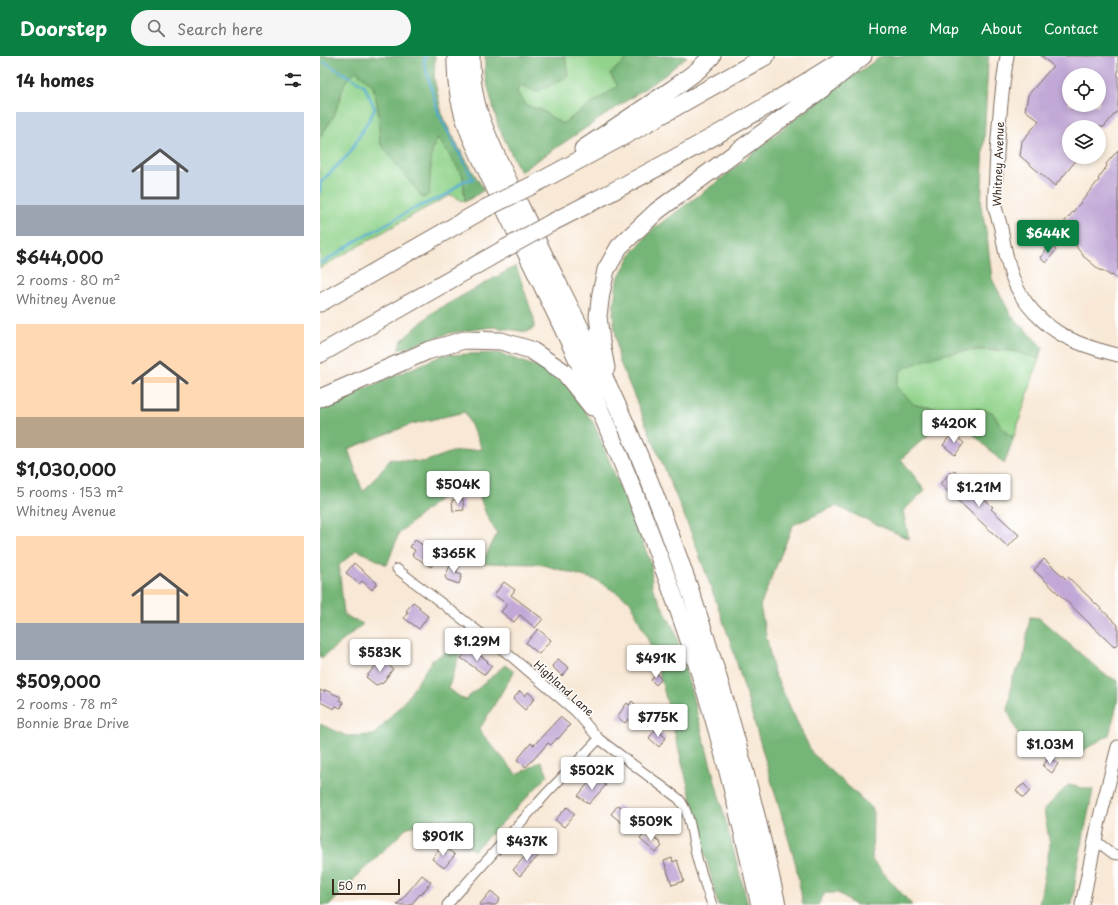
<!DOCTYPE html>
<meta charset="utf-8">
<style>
body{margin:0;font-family:"Playpen Sans",sans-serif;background:#f6f6f6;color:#222;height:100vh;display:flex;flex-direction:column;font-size:15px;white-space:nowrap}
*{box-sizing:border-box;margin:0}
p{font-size:13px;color:#767676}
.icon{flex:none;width:22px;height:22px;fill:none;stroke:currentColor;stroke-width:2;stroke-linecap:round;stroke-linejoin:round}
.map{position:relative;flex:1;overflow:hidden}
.side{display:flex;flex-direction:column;background:#fff;width:320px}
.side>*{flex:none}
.tools{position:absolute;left:742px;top:12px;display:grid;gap:8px}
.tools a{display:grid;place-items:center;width:44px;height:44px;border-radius:50%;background:#fff;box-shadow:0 2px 6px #0003;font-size:20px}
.scale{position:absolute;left:12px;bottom:10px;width:68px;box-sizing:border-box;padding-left:4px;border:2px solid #3b2a1e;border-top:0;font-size:11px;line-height:14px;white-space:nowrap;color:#3b2a1e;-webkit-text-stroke:3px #fff;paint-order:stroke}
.price{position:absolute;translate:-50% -34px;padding:0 9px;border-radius:4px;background:#fff;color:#222;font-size:13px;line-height:26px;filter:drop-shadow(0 1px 2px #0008)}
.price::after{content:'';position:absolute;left:50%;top:24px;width:12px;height:9px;margin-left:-6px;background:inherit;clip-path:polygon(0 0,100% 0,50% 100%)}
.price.on{background:#0b8043;color:#fff}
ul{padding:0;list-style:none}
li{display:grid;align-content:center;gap:8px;height:212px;padding:0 16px}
li span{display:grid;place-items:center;height:124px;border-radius:0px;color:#555}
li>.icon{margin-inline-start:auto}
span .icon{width:72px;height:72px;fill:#fffc;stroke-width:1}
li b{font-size:17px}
h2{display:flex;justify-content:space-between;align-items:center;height:48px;padding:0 16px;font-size:17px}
header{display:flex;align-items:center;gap:24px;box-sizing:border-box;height:56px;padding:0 20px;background:#0b8043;color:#fff}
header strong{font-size:19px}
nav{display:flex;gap:22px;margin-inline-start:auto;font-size:14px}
.search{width:280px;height:36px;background:#f6f6f6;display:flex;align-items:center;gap:10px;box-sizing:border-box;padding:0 14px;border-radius:22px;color:#767676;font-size:15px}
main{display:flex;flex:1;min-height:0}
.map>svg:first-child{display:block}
</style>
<header>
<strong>Doorstep</strong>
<div class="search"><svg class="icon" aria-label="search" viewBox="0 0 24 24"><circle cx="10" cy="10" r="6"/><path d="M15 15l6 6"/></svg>Search here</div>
<nav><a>Home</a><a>Map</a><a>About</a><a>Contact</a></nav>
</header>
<main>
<section class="side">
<h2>14 homes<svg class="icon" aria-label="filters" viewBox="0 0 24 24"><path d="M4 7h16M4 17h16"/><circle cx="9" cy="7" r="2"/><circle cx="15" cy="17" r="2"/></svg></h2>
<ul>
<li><span style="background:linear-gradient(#c9d6e8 75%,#9aa5b1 0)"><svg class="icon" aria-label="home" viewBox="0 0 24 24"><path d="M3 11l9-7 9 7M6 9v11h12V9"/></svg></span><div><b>$644,000</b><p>2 rooms · 80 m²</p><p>Whitney Avenue</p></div></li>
<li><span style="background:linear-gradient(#ffd9b3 75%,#b9a48a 0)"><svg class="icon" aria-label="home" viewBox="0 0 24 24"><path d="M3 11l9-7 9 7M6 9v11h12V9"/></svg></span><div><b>$1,030,000</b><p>5 rooms · 153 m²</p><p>Whitney Avenue</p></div></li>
<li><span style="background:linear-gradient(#ffd9b3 70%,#9aa5b1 0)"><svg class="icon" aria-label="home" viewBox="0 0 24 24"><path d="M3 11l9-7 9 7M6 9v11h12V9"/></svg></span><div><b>$509,000</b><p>2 rooms · 78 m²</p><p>Bonnie Brae Drive</p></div></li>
</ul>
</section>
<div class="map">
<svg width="798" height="849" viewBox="0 0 798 849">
<rect width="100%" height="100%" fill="#fff"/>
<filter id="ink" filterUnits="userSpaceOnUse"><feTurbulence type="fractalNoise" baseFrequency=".025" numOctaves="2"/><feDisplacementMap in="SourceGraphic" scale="8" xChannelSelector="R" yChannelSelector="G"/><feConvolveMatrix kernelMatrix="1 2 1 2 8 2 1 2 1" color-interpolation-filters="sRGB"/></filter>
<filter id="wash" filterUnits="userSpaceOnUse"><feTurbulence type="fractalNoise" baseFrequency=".012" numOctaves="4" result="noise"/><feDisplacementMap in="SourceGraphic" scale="16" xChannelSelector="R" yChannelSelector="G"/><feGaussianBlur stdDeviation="0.9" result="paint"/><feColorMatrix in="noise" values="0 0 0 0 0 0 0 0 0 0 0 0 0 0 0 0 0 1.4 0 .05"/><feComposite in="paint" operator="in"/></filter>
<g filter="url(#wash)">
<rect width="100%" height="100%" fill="#f8e8d5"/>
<!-- green -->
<path fill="#91d38b" stroke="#667e54" d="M245,0H310L290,18L298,30L242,68L221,54L206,49L197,36L200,29L248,20Z
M36,15L53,29L58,53L60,87L103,142L109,138L112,93L118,82L143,120L145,146L131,139L100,155L0,212V81L14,60L25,26Z
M660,294L694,295L719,303L694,381L686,377L672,356L660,353L627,354L595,349L576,330L581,314L596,306L630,296Z"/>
<!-- forest -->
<path fill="#74b577" stroke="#58704a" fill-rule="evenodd" d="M0,0H115L114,23L123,62L140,94L164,134L145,146L143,120L118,82L112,93L109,138L103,142L60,87L58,53L53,29L36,15L25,26L14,60L0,81Z
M165,0H245L248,20L217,36L200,29L197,36L206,49L221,54L242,68L298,30L290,18L310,0H367L345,19L200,116L178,70L165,19Z
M562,0H669L668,4L661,151L667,180L672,223L691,259L723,292L719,303C711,301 701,296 693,295C654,290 615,297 581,314L576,330L595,349L627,354L660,353L672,356L686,377L694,381L684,408L646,371H617L581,403L605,434L583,455L589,483L516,450L473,469L440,550L454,617L492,697L553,753L552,804L592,849H534L518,837H505L498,849H483L476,809L411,587L371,476L299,304L293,258L297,224L312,197L333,173L397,126L502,41Z
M196,210L214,263V272L207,276L173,271L130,277L78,294L81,285L113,256Z
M178,297L223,313L246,328L274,368L331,507L332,531L355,575L428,849H398L335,599L310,545L276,524L220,508L162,507L177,478L166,458L159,439L131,433L79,477L67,509L37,494L19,509L24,559L43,568L3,601H0V352L123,299ZM145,356L162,393L132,396L104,406L71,403L43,436L28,393L92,368Z
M710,561L719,562L784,618L798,625L797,648L789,679L750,702L707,698L688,655L692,622L703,605Z
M143,587L128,633L145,644L185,609L194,616L159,674L197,719L221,705L228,719L196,753L154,794L107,767L88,771L39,818L10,849H0V668L27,680L54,679L88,641L112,604Z
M748,729L773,734L757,812L752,849H719L730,789L724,754Z"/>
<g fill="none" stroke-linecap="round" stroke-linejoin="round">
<!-- stream -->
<path stroke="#52abcf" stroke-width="2.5" d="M0,136L1,126L29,98L55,53L44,29L4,6
M0,206L2,207L38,184L93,153L128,138L143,125L153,123L119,59L104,7L105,0"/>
</g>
<g id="blocks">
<!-- building -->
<path fill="#c1a8d6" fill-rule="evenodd" d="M721,0H798V54L784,71H749V101H759L735,130L700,100L702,85L719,65L705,54L708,39L733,10ZM749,19H779V49H749Z
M798,94V224L792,219L791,220L782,214L781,215L763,200V199L757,192V190L738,174L779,124L778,123L787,110L786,108Z
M730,189L736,194L726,207L720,202Z
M632,377L644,387L635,399L623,389Z
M633,414L673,451L671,453L699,479L688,491L620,428Z
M143,443L144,454L133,455L132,444Z
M95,484L109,493L111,489L119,494L114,502L116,504L111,511L92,499L95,494L90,491Z
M724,503L746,523L748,521L798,569V587L794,591L714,514Z
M132,505L139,508L136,516L142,518L139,528L127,524L125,521Z
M34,507L57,527L52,534L42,525L39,528L26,517Z
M184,526L195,534L191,539L223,563L215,572L200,559L194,566L181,556L187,548L174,539Z
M93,546L100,551L99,553L108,560L99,573L84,562L88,556L86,555Z
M218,573L231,584L219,598L206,587Z
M149,592L157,599L158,598L168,605L167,606L172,610L165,619L141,602Z
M61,603L73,613L62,628L61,627L56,629L46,621Z
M238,603L249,612L242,620L232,610Z
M337,617L341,624L336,629L331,624Z
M0,634L4,636L5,634L21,641L19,644L23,646L21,652L16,650L14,653L0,646Z
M200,635L205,640L208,636L215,642L205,654L193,643Z
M312,645L317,650L315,654L319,657L312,666L308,663L305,667L297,661L307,647L309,649Z
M240,661L250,669L238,683L237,682L231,689L228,687L212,705H211L206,711L197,704L211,687L214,689Z
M336,673L346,682L339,691L329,682Z
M729,701L738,708L732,717L723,710Z
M277,722L286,729L269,748L258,740L270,725L273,727Z
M704,728L710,735L703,742L696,734Z
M298,749L310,759L309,760L314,765L308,772L291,758Z
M247,751L255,758L244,771L235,764Z
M326,776L341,787L340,788L342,790L336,797L320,783Z
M122,789L135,799L124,812L112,803Z
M213,791L220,798L200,820L193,814Z
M352,802L353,806L357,804L364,825L352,829L344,805Z
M102,819L111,826L101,839L100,838L91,849H77Z
M171,835L180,843L176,849H159Z"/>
</g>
</g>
<g filter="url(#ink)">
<use href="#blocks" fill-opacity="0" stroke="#7d6c5e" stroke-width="1"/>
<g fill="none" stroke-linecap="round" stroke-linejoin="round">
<!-- minor casing -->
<g stroke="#7d6c5e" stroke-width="11">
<path id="minor" d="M77,513L193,602L255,655L279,683L359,743C371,758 372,783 377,802C381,818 387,833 392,849
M775,784L793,798L798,799
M127,849L227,737L279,683"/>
</g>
<!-- secondary casing -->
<g stroke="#7d6c5e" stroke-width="15">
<path id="secondary" d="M687,0C681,38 678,76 676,115C676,126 674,140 675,151C677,160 681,169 682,178C688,213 694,239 722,264C743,284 770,292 798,299
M762,849L779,765L798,691"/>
</g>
<!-- motorway casing -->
<g stroke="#7d6c5e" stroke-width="19">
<path id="motorway" d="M136,0C135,27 140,53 150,78C188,164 233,247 271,333C317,439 360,548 393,660C411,722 425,786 440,849
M151,0C151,14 152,27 155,41C158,59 166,76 173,92C187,124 203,155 218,187C252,256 288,325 318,397C379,543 423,694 457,849
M263,93L354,32L378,14L392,0
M213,129L317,73L446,0
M231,167C333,116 432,61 528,0
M0,247L166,152
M0,298L186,192
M286,312L281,286L278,260L281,237L286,214L299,191L337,155L510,27L543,0
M0,342L107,295L144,284L181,285L211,294L244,316L272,351"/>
</g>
<!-- minor -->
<use href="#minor" stroke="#fff" stroke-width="9"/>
<!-- secondary -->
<use href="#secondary" stroke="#fff" stroke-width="13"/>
<!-- motorway -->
<use href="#motorway" stroke="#fff" stroke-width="17"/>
<!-- motorway-bridge casing -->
<g stroke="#7d6c5e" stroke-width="19" stroke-linecap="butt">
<path id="motorway-bridge" d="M166,152L213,129
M186,192L231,167"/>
</g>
<!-- motorway-bridge -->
<use href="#motorway-bridge" stroke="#fff" stroke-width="17"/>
</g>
</g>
<g text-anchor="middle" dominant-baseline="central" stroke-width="3" stroke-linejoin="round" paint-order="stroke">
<!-- street labels -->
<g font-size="11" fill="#3b2a1e" stroke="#fff">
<text transform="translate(678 108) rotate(-88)">Whitney Avenue</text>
<text transform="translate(244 632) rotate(42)">Highland Lane</text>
</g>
</g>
</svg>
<div class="tools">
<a><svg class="icon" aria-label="locate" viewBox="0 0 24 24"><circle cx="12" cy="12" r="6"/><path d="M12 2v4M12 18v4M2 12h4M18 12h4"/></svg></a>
<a><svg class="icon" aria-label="layers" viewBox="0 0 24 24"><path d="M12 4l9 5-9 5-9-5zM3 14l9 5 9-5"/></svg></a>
</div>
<div class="scale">50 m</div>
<b class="price on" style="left:728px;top:198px">$644K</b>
<b class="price" style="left:634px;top:388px">$420K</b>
<b class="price" style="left:138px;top:449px">$504K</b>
<b class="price" style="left:659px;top:452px">$1.21M</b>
<b class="price" style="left:134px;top:518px">$365K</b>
<b class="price" style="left:157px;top:606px">$1.29M</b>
<b class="price" style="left:60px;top:617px">$583K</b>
<b class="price" style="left:336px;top:623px">$491K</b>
<b class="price" style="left:338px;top:682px">$775K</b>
<b class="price" style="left:730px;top:709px">$1.03M</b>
<b class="price" style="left:272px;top:735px">$502K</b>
<b class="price" style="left:331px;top:786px">$509K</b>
<b class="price" style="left:123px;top:801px">$901K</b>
<b class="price" style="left:207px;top:806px">$437K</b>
</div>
</main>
